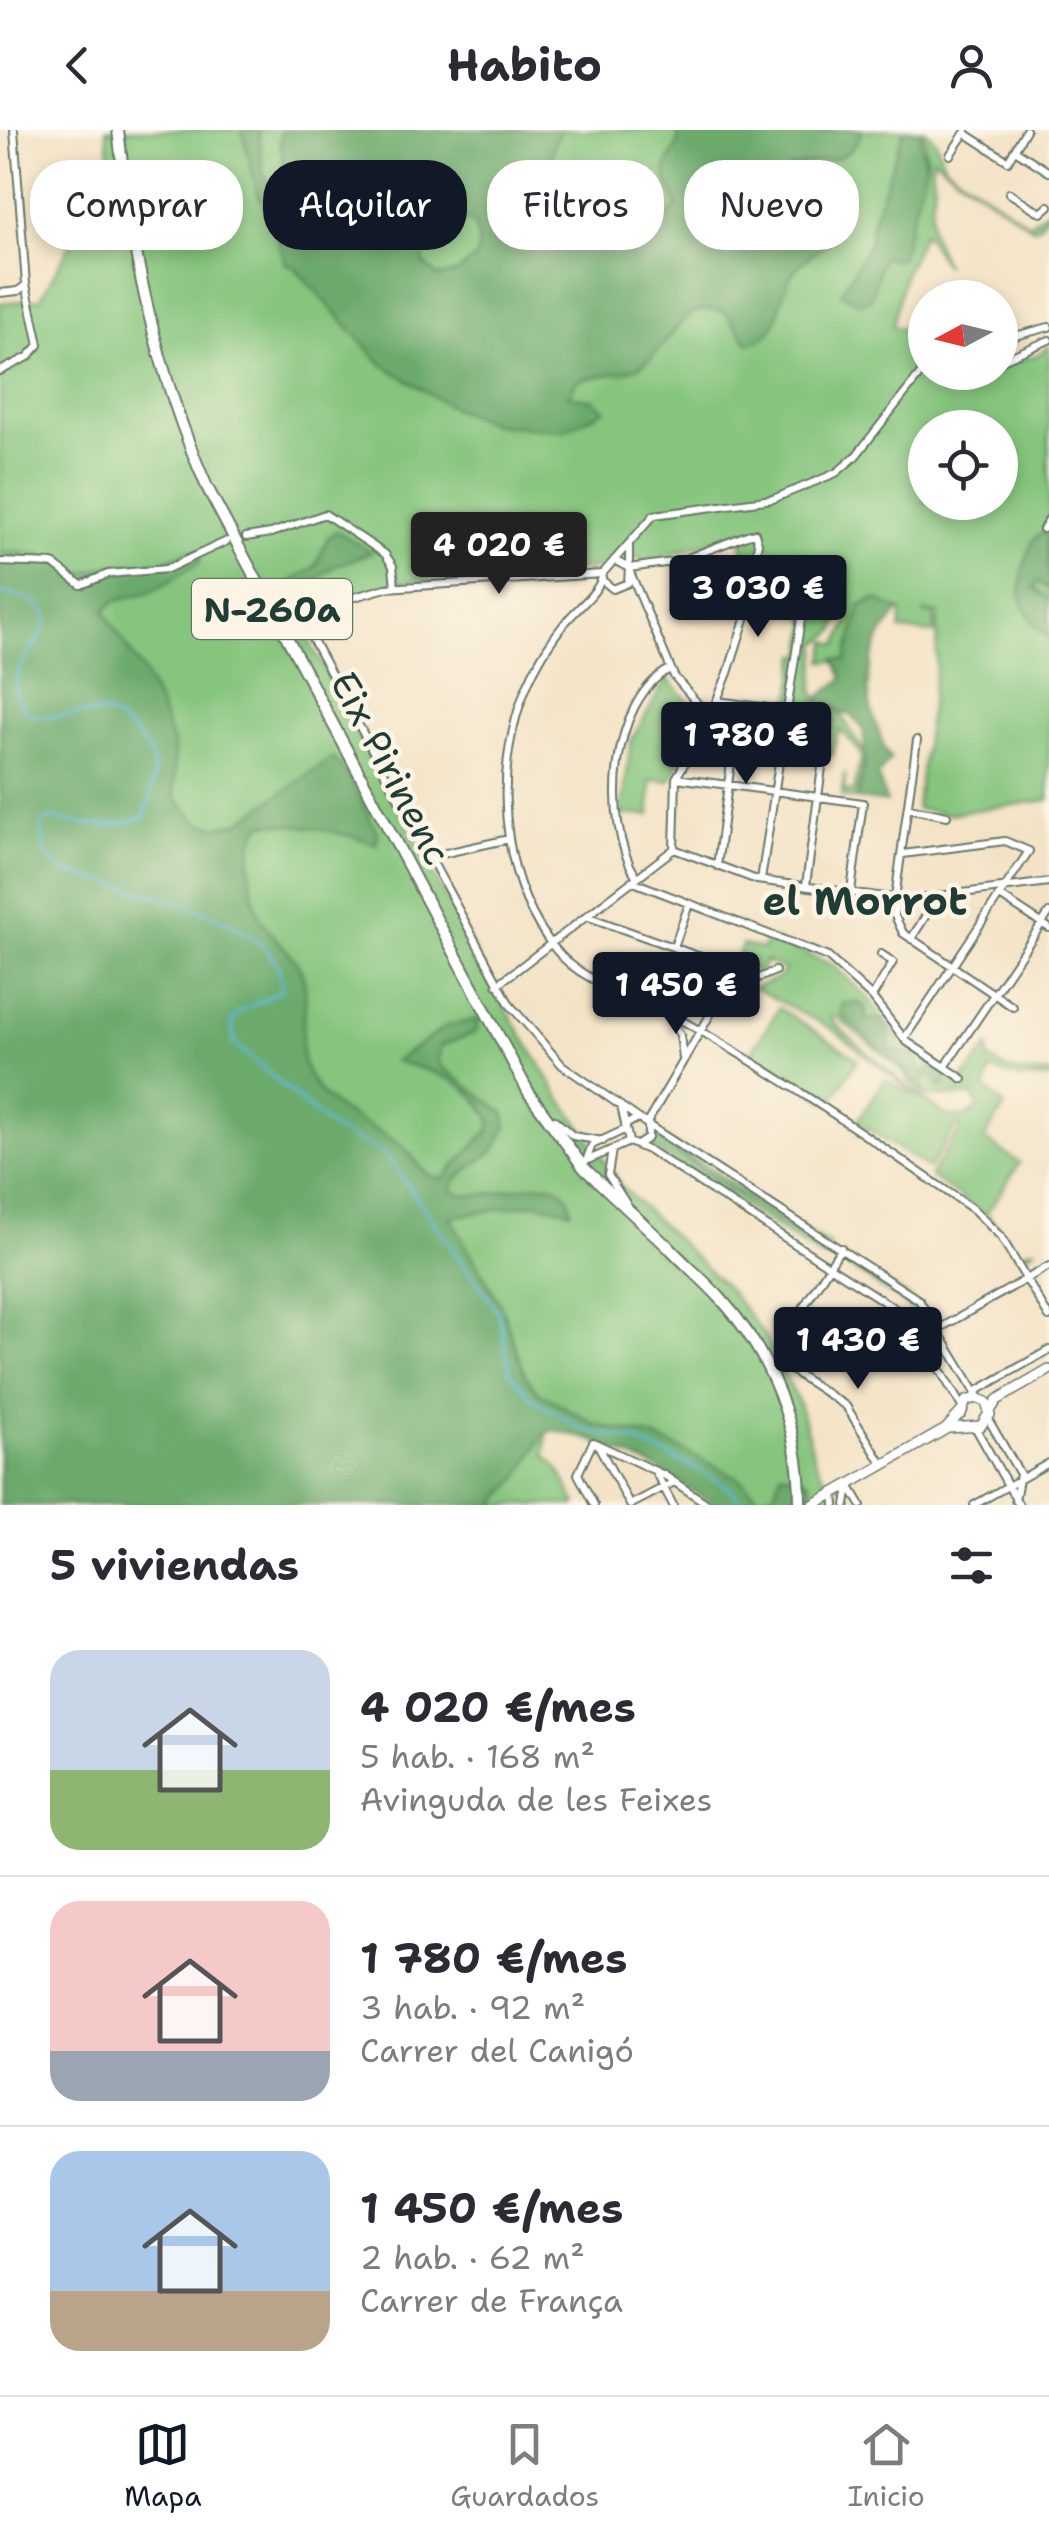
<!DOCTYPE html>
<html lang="es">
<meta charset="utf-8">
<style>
body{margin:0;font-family:"Shantell Sans",sans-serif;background:#f2f2f3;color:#2b2b33;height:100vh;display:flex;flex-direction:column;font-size:38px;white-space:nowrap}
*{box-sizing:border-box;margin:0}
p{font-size:32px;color:#7c7c81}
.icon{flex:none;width:55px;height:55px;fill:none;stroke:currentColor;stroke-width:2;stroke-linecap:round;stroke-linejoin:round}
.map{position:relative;height:1375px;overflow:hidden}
.sheet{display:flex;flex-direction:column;background:#fff;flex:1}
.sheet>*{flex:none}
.top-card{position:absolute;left:30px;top:30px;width:990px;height:90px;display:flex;gap:20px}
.needle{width:65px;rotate:263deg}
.controls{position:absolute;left:908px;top:150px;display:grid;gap:20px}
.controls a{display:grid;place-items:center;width:110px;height:110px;border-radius:50%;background:#fff;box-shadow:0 5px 15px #0003;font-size:50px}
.price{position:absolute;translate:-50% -85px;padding:0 22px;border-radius:10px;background:#111827;color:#fff;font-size:32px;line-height:65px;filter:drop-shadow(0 2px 5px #0008)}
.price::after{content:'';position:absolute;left:50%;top:60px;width:30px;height:22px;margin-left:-15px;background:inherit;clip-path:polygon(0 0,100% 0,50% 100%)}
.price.current{background:#222;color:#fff}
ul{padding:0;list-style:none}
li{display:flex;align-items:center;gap:30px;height:250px;padding:0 50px}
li+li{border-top:2px solid #e1e1e2}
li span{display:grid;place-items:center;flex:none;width:280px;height:200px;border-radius:30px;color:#555}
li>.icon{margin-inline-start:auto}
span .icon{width:120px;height:120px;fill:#fffc;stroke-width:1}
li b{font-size:42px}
h2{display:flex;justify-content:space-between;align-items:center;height:120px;padding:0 50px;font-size:42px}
.tag{padding:0 35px;border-radius:40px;background:#fff;box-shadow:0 5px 15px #0003;font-size:35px;line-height:90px}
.tag.current{background:#111827;color:#fff}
header{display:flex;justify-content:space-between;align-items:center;height:130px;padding:0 50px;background:#fff;font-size:45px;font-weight:700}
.dock{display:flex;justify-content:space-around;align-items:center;height:140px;border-top:2px solid #e1e1e2;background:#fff;font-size:28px;color:#7c7c81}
.dock a{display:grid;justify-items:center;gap:5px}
.dock .current{color:#111827}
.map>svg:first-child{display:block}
</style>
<header><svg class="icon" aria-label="back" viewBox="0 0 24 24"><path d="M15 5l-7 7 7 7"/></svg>Habito<svg class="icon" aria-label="person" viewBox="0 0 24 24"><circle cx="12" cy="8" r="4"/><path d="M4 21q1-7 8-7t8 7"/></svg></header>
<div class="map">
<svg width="1049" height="1375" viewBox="0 0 1049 1375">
<rect width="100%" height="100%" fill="#fcf5e5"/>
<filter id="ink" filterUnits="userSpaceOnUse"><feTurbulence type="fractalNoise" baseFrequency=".01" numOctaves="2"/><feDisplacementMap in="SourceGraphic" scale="20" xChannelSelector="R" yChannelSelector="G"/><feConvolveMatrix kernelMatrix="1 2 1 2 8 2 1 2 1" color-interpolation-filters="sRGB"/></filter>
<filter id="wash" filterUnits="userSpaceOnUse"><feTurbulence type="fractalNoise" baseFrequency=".0048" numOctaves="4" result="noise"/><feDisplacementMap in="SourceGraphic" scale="40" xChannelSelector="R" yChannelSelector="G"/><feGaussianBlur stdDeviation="2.25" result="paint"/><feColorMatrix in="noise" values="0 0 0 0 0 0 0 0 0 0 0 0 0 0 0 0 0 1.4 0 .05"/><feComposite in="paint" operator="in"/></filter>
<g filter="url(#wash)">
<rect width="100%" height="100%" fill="#f3e2c5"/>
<!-- green -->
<path fill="#85c57d" stroke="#528158" stroke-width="2.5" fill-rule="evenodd" d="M106,0H916L928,36L923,0H926L937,13L944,35L1029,94L1049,79L1039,96L1033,98L944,37L934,27C929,39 936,48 934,59C928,106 928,93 946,137L924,102L905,143L892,196L914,202L925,197L920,202L925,203V242H1000V235L1037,225L1049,216V670L948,684L916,679L936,537L938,483H923L935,485L934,503L900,500L902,481L873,469L861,475L846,531H823L828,511L838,515L850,488L841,484L835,501L818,514L813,562L822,574L813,572L812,579L790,577L797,525H803L808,493L776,443L758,430L749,433L738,403L646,432L622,421L594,439L397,452L295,484L497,864L556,961L623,1058L729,1160L764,1205L799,1273L815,1331L841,1375H745L548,1283L545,1325L558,1338L577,1375H0V173L40,169L78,101H119ZM925,298H1000V372H925Z
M667,548L702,586V594L697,593L680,620L683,625L670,651L651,650L650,685H621L631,611Z
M835,575L865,624L857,669L841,667L845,643L844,662L855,661C855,626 876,632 839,600L833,625L829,624Z
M768,808L833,835L868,868L902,912L961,952L988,917L989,929C1007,943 1027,944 1049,943V948L1021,949L991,940L985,958L1005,976L984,1009L1020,1033L987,1083L1019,1123L1036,1118L1022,1128L988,1087L930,1046L962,997L957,995L929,1039L857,992L885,949L926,973L834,900L754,858L778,848L785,840L765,831L760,843L735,834L742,815L763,819ZM830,887H837L897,936L922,966H974L978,978C971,985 959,989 949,986C936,982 833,895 830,887Z
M779,878L858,929L830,974L751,923Z
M653,1001L661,1007L663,1015L831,1128H823L648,1015Z
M663,1008L829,1115L832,1125L669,1016Z
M842,1127L910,1168L930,1193V1199L904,1173L839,1130Z"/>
<!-- forest -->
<path fill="#6caa6c" stroke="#467450" stroke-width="2.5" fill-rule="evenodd" d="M242,0H259L263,43L273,61L283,64L287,57L280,10L283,0H561C530,49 577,108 628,115L649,107L677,77C676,64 662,51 666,38C671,22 680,19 678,0H862C851,39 816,26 787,40L791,59L807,73L836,67L844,71C849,113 812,115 792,144C775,168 786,207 748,213L726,183C677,166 672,221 638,237C619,247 595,243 576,252L569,266L593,270L605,280L564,300L496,295L452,278L382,234L294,137L286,134L269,81L258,65ZM460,86L474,95L479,112L476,127L455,143L438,147L423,132L425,97L438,87Z
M904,0H920L925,40L900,129L882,127L871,169L861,173L841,163L870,112L871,96Z
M337,401L372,422L337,435L310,453L274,462L315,437L328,407Z
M1046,401L1049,459L1038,452L1034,458L1049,469V508C1018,480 1015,463 1028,424C1032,412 1034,406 1046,401Z
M0,421L43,425L81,444L106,437L160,433L190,421L200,423V432L153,461L115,471L104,481L145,545L161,580L174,615L175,666L197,692L217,697L238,693L333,628L349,647L378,704L376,714C346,703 294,692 263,694C243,709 250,769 261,789C272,809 293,821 302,843C313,873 293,911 307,942C325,982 370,993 402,1016C417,1027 421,1047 442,1049L489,1000L491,991C472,951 434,941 395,931L447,896L479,889L476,902L441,916L438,929L442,937L504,983L507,996L494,1021L457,1048L452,1060C479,1083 568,1023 571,1081L537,1073L450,1087L501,1176L525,1245L537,1261L596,1295L651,1306L676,1317L737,1347L760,1368L774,1363L781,1343L797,1344L810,1352L814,1375H715L656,1338L592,1310L554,1300L544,1304L519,1347L494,1375H0Z
M877,469L900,481C868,514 860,558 878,600C883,611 882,619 891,628L878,645L886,672L857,669L866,629L863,599L851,585L839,583L835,576L822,574L818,568L843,549L835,529L846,530L861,475Z
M859,872L866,879L865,890L882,889L889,903L888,919L916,925L921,942H928L931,936L945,947V957H937L934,946H929L922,953L924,963L901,936L842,886V874Z"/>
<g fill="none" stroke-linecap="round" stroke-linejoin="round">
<!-- stream -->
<path stroke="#63bbe0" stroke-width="2.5" d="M0,462C99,481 7,519 16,563C17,570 24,578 28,584C54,591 72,583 98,583C119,583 148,613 153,634C157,651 149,672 143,687C100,703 87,692 48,689L41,697L45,723L59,739C111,758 292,783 281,861L239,882L232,891L234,913L332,998L386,1025L499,1183L510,1242L532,1268L582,1299L635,1311L690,1335L729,1358L744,1375"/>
</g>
</g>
<g filter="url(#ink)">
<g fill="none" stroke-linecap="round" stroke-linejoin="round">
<!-- minor casing -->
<g stroke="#697767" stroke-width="10">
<path id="minor" d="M965,3L1008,31L1026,0
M1015,20L1049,42
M950,25L966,1
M1009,63L1041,83L1049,76
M0,163L18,161L26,155
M1000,210L1049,197
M1000,231L1049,210
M0,241L28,227L39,215L26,154L14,0
M1043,399L1049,389
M246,407L271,403L325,384L385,424L393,436L395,457
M629,415V438L680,431L747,405L755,403L758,413L745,489L728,543L705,599L676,648L674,719
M0,432L53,434L81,455L108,444L167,439L227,411
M630,442L674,546L710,588
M602,444L654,385L773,369L836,343L855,327L925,238
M602,448C595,466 576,479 564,494C542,522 525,554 516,588C495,664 505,757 556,820C585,856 636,864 674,886C777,943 877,1013 974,1080L1001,1107L1049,1187
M602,450L613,459L628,453L629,438L614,430
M270,469L295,484L309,503L510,875L562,935L638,988
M295,484L386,458L602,444
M717,571L829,586L806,755
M917,610L895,768V786L903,803L1013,877
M676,648L863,673L851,761
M908,678L947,686
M674,719L757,750L907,770L1049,752
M903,724L1005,711L1029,721L904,909
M428,727L509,709
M717,736L739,574
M636,746C602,694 610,570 670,539
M761,750L801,489
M631,751L828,827L872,867L906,911L963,949
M1000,766L1049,798
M586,786L759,848L775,841
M911,809L937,768
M674,817L689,774
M497,855L674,719
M621,862L624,853L632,852L707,879L710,885L647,993
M872,867L893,832L881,824
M684,871L699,826
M668,885L680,905L683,929
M945,937L1049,783
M621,976L629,1012L652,1022L894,1178L916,1200L962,1277
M555,990L573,1006L603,1011
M625,995L638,988L648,995V1008L639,1014
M648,995L919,1170L979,1268
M612,1020L608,1045L626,1073
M586,1031L592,1015L624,1000
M586,1031L629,1012
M841,1118L780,1214L778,1226L785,1236L846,1276L883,1335
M921,1209L1049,1136
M975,1262L1049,1220
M988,1289L1020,1344L1015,1370
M975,1297L1019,1375
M598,1315L630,1375L674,1352
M655,1341L673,1375
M849,1355L861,1375
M834,1363L835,1375
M594,1375L578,1344L593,1312L664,1345L709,1375
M846,1375L849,1356
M974,1375L1049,1333"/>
</g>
<!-- secondary casing -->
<g stroke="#697767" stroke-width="12">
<path id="secondary" d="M961,1284L966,1271L976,1268L986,1272L990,1285
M949,1298L981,1296L997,1270L1049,1240
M813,1375L946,1299L961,1282"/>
</g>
<!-- primary casing -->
<g stroke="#697767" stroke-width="14">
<path id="primary" d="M118,0C132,125 156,242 207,357L529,963L584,1038L669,1118
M666,1114C683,1133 704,1150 721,1169C771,1224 801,1300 800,1375"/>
</g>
<!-- minor -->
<use href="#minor" stroke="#fff" stroke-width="6"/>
<!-- secondary -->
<use href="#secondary" stroke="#fff" stroke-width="9"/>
<!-- primary -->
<use href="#primary" stroke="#fff" stroke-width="10"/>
</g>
</g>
<g text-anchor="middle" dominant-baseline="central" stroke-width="9" stroke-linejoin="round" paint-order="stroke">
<!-- shield labels -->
<rect fill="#fcf5e5" stroke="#617469" stroke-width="2.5" x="192" y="449" width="160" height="60" rx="8"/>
<g font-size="35" font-weight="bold" fill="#1f3d34">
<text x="272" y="479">N-260a</text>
</g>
<!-- street labels -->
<g font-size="38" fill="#1f3d34" stroke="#fcf5e5">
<text transform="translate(391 638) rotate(62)">Eix Pirinenc</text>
</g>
<!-- neighbourhood labels -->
<g font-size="40" font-weight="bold" fill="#1f3d34" stroke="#fcf5e5">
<text x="865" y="771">el Morrot</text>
</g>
</g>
</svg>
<div class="controls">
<a><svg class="needle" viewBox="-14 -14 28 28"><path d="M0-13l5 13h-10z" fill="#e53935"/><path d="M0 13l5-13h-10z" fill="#7c7c81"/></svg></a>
<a><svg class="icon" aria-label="locate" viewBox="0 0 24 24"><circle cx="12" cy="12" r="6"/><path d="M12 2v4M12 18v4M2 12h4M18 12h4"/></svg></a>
</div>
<b class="price current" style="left:499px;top:467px">4 020 €</b>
<b class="price" style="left:758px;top:510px">3 030 €</b>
<b class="price" style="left:746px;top:657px">1 780 €</b>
<b class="price" style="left:676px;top:907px">1 450 €</b>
<b class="price" style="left:858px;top:1262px">1 430 €</b>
<div class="top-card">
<a class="tag">Comprar</a>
<a class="tag current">Alquilar</a>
<a class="tag">Filtros</a>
<a class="tag">Nuevo</a>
</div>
</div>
<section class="sheet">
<h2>5 viviendas<svg class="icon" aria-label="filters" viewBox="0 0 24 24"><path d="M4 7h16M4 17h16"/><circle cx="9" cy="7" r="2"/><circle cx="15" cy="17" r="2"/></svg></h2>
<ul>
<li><span style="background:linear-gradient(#c9d6e8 60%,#8fb573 0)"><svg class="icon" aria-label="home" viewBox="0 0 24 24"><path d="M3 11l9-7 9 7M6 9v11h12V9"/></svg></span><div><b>4 020 €/mes</b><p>5 hab. · 168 m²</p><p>Avinguda de les Feixes</p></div></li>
<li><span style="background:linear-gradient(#f6c9c9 75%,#9aa5b1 0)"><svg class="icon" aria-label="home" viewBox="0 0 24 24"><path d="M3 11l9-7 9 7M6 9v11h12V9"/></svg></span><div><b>1 780 €/mes</b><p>3 hab. · 92 m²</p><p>Carrer del Canigó</p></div></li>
<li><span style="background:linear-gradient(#a9c7e8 70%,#b9a48a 0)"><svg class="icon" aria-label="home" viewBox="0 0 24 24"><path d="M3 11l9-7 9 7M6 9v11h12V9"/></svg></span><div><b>1 450 €/mes</b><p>2 hab. · 62 m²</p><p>Carrer de França</p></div></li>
</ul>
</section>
<nav class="dock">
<a class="current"><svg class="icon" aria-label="map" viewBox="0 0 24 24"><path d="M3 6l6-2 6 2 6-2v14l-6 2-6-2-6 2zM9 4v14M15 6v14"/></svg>Mapa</a>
<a><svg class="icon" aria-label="saved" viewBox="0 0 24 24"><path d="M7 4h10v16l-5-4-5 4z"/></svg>Guardados</a>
<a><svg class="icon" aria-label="home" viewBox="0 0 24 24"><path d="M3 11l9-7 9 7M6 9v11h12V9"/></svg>Inicio</a>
</nav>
